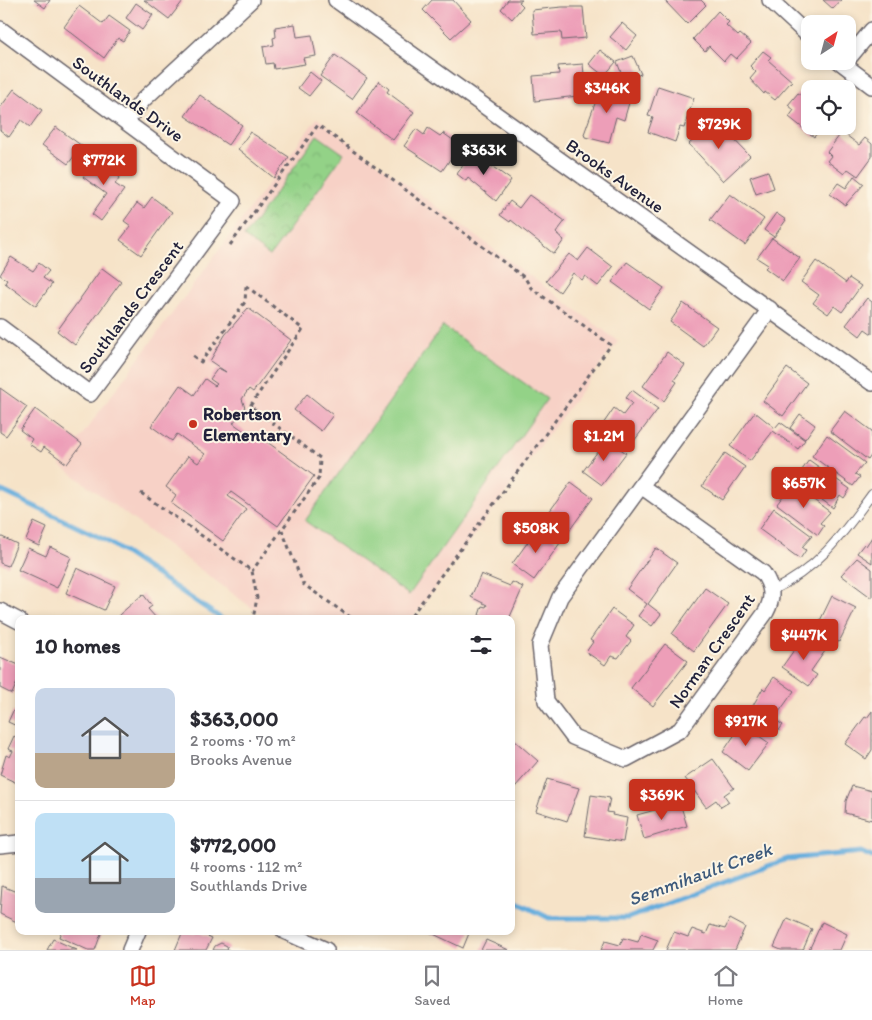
<!DOCTYPE html>
<meta charset="utf-8">
<style>
body{margin:0;font-family:Itim,sans-serif;background:#f7f7f7;color:#2b2b33;height:100vh;display:flex;flex-direction:column;font-size:19px;white-space:nowrap}
*{box-sizing:border-box;margin:0}
p{font-size:16px;color:#7c7c81}
.icon{flex:none;width:28px;height:28px;fill:none;stroke:currentColor;stroke-width:2;stroke-linecap:round;stroke-linejoin:round}
.map{position:relative;flex:1;overflow:hidden}
.details{position:absolute;left:15px;top:615px;width:500px;height:320px;display:flex;flex-direction:column;background:#fff;border-radius:10px;box-shadow:0 2px 8px #0003}
.details>*{flex:none}
.needle{width:32px;rotate:36deg}
.tools{position:absolute;left:801px;top:15px;display:grid;gap:10px}
.tools a{display:grid;place-items:center;width:55px;height:55px;border-radius:10px;background:#fff;box-shadow:0 2px 8px #0003;font-size:25px}
.price{position:absolute;translate:-50% -42px;padding:0 11px;border-radius:5px;background:#c8321e;color:#fff;font-size:16px;line-height:32px;filter:drop-shadow(0 1px 2px #0008)}
.price::after{content:'';position:absolute;left:50%;top:30px;width:15px;height:11px;margin-left:-8px;background:inherit;clip-path:polygon(0 0,100% 0,50% 100%)}
.price.selected{background:#222;color:#fff}
ul{padding:0;list-style:none}
li{display:flex;align-items:center;gap:15px;height:125px;padding:0 20px}
li+li{border-top:1px solid #e1e1e2}
li span{display:grid;place-items:center;flex:none;width:140px;height:100px;border-radius:10px;color:#555}
li>.icon{margin-inline-start:auto}
span .icon{width:60px;height:60px;fill:#fffc;stroke-width:1}
li b{font-size:21px}
h2{display:flex;justify-content:space-between;align-items:center;height:60px;padding:0 20px;font-size:21px}
.tab-bar{display:flex;justify-content:space-around;align-items:center;height:70px;border-top:1px solid #e1e1e2;background:#fff;font-size:14px;color:#7c7c81}
.tab-bar a{display:grid;justify-items:center;gap:2px}
.tab-bar .selected{color:#c8321e}
.map>svg:first-child{display:block}
</style>
<div class="map">
<svg width="872" height="950" viewBox="0 0 872 950">
<defs>
<pattern id="park-crowns" width="20" height="18" patternUnits="userSpaceOnUse" patternTransform="scale(1.25)"><rect width="20" height="18" fill="#93d287"/><path d="M2 6a3 3 0 1 1 6 0M12 15a3 3 0 1 1 6 0" fill="none" stroke="#7eb475"/></pattern>
</defs>
<rect width="100%" height="100%" fill="#fcf5e5"/>
<filter id="ink" filterUnits="userSpaceOnUse"><feTurbulence type="fractalNoise" baseFrequency=".02" numOctaves="2"/><feDisplacementMap in="SourceGraphic" scale="10" xChannelSelector="R" yChannelSelector="G"/><feConvolveMatrix kernelMatrix="1 2 1 2 8 2 1 2 1" color-interpolation-filters="sRGB"/></filter>
<filter id="wash" filterUnits="userSpaceOnUse"><feTurbulence type="fractalNoise" baseFrequency=".0096" numOctaves="4" result="noise"/><feDisplacementMap in="SourceGraphic" scale="20" xChannelSelector="R" yChannelSelector="G"/><feGaussianBlur stdDeviation="1.12" result="paint"/><feColorMatrix in="noise" values="0 0 0 0 0 0 0 0 0 0 0 0 0 0 0 0 0 1.4 0 .05"/><feComposite in="paint" operator="in"/></filter>
<g filter="url(#wash)">
<rect width="100%" height="100%" fill="#f6e3c8"/>
<!-- built -->
<path fill="#f7d1c6" d="M317,118L618,341L412,619H267L60,465Z"/>
<!-- park -->
<path fill="url(#park-crowns)" stroke="#5a7a61" d="M317,135L344,154L270,256L244,237Z"/>
<!-- pitch -->
<path fill="#93d287" stroke="#5a7a61" d="M443,326L547,399L409,595L305,521Z"/>
<g fill="none" stroke-linecap="round" stroke-linejoin="round">
<!-- stream -->
<path stroke="#66addd" stroke-width="5" d="M0,490L107,541L222,619
M511,899L549,918H628L787,859L861,852L872,857"/>
</g>
<g id="blocks">
<!-- building -->
<path fill="#ed9eb8" d="M34,0H50L45,8Z
M144,0H181L183,1L169,19Z
M432,0H453L471,20L451,38L423,10Z
M508,0H522L519,2L523,6L512,19L501,9Z
M664,0H701L706,5L687,24Z
M823,0H841L833,9Z
M136,3L153,15L142,30L126,18Z
M79,6L103,24L109,16L130,31L123,41L118,38L104,58L64,27Z
M562,7H583L586,38L562,40L561,32L534,34L532,10Z
M718,11L729,22L726,25L738,36L740,34L751,43L736,59L730,54L724,61L709,46L705,51L693,39Z
M622,23L637,36L626,50L610,37Z
M295,24L297,37L312,35L316,56L303,58L305,64L274,69L273,63L266,64L263,47L274,45L273,38L276,37L275,27Z
M600,50L616,62L604,76L589,64Z
M763,51L771,57L768,60L793,82L790,83L775,100L765,92L764,94L750,79L756,72L750,66Z
M335,55L367,78L352,99L320,76Z
M633,56L641,74L624,80L617,62Z
M583,64L586,95L535,101L533,76L559,74L558,66Z
M310,72L321,81L309,96L298,88Z
M379,81L389,89L387,92L414,112L393,140L357,113Z
M658,86L694,98L684,128L680,127L675,142L648,132L653,117L648,116Z
M601,87L631,96L624,120L616,117L609,143L585,137L584,134Z
M14,89L42,110L30,127L21,120L9,137L0,130V108Z
M798,93L810,100V126H823L814,137L789,117L794,110L788,105Z
M200,95L242,125L228,145L185,116Z
M715,120L750,156L723,181L689,144Z
M56,127L82,146L68,164L42,145Z
M428,128L440,136L443,133L460,145L442,171L404,146L416,129L424,135Z
M250,132L289,157L274,178L238,149Z
M842,132L859,145L865,138L872,144V157L858,176L848,169L844,174L827,161L831,156L827,152Z
M472,152L511,180L496,201L468,178L466,181L457,174Z
M98,157L121,175L115,184L124,190L101,221L92,214L106,194L83,177Z
M768,171L774,188L756,194L750,177Z
M854,176L864,184L845,205L830,194L838,183L846,188Z
M730,194L764,219L745,245L710,220Z
M529,195L565,221L556,233L564,240L554,254L511,220L510,222L500,215L510,201L519,208Z
M152,197L172,212L141,255L120,240L131,226L124,221L137,203L144,208Z
M776,213L786,220L774,237L764,230Z
M772,238L800,258L783,281L765,268L768,265L757,258Z
M588,248L613,267L598,286L585,276L582,280L573,273L560,292L546,281L569,254L578,261Z
M11,257L33,271L39,263L49,271L43,278L52,284L36,306L5,283L7,280L0,275Z
M816,261L846,283L849,278L861,286L842,312L834,306L828,314L813,303L819,295L801,282Z
M627,262L664,288L649,309L612,282Z
M102,268L121,282L75,345L57,331Z
M867,298L872,302V334L865,329L860,336L846,325Z
M683,303L717,327L703,346L670,322Z
M248,308L291,340L253,392L249,389L242,399L245,408L233,423L256,440L259,436L314,476L278,526L231,492L228,496L246,509L223,541L171,503L176,495L166,487L188,456L198,463L205,454L177,434L172,441L151,426L180,385L194,395L205,379L215,386L217,384L210,379L218,368L226,372L210,361L225,335Z
M667,352L685,365L674,380L677,382L664,401L643,386Z
M787,368L807,383L783,416L763,401Z
M0,388L27,407L6,436L0,432Z
M632,390L658,409L631,445L603,424L614,408L623,415L632,403L626,398Z
M307,394L333,415L321,431L294,410Z
M35,409L82,444L67,464L44,447L41,452L29,444L32,439L20,430Z
M845,411L872,431V454L868,460L830,431Z
M755,412L775,428L780,422L805,440L798,449L773,431L750,461L730,446Z
M800,414L815,425L805,439L790,428Z
M827,435L865,463L855,474L860,477L853,486L812,456Z
M607,439L626,453L602,485L583,471Z
M725,453L745,467L722,500L702,486Z
M809,460L850,489L844,498L840,495L833,508L795,480Z
M571,482L593,498L566,535L544,519Z
M792,484L830,512L820,523L824,526L818,535L777,504Z
M774,508L812,536L802,547L806,550L800,559L759,529Z
M34,522L47,528L39,546L26,540Z
M538,528L560,543L534,580L512,564Z
M0,536L17,544L8,566L0,563Z
M872,537V563L857,553L864,544L866,546Z
M50,547L71,557L57,588L18,570L28,548L46,556Z
M656,548L677,563L648,604L661,614L652,626L638,616L647,604L627,589Z
M857,558L872,569V598L841,575Z
M77,568L115,586L104,610L66,593Z
M481,574L510,586L512,582L523,587L509,619H487L479,615L482,606L486,607L487,605L471,597Z
M705,588L728,604L694,651L672,634Z
M143,594L152,606L148,609L157,619H122L119,615Z
M832,596L856,608L839,642L815,631Z
M612,609L634,625L626,637L631,641L618,658L611,656L605,665L586,652L593,642L590,640Z
M804,636L825,651L811,671L817,675L809,686L782,667Z
M665,644L688,661L653,706L631,688Z
M0,657L19,665V678L12,694L0,688Z
M774,677L794,691L774,719L783,725L776,734L748,714L763,688L765,690Z
M13,711L19,714V727L8,722Z
M872,711V750L866,759L845,744L865,717L867,718Z
M742,724L769,743L748,771L723,752Z
M19,734V784L0,775L6,755L10,757L13,751L8,749L14,736L17,738Z
M514,740L538,761L515,787L511,784V743Z
M713,759L734,788L724,795L729,802L721,807L716,800L706,807L685,778Z
M547,779L579,788L567,821L536,811Z
M852,786L872,791V820L845,813L846,801Z
M591,795L610,798L607,812L613,813L612,815L627,818L623,842L585,836Z
M680,803L687,826L644,839L637,815Z
M2,886L19,893V923L0,914Z
M787,918L812,929L803,950H781L774,947Z
M730,919L745,927L735,950H666L674,932L688,937L692,929L706,934L710,925L725,929Z
M822,922L847,934L840,950H809Z
M61,931H102L95,950H88L59,937Z
M183,931L195,934L196,931L212,938L206,950H175Z
M427,931H470L463,948Z
M641,934L658,940L653,950H601L605,941L620,945L623,938L638,942Z
M53,939L77,950H47Z
M486,940L509,950H481Z
M221,943L227,946L228,950H213L215,946Z"/>
</g>
</g>
<g filter="url(#ink)">
<use href="#blocks" fill-opacity="0" stroke="#6c666c" stroke-width="1"/>
<g fill="none" stroke-linecap="round" stroke-linejoin="round">
<!-- service casing -->
<g stroke="#6c666c" stroke-width="10">
<path id="service" d="M771,591C818,569 842,535 872,494"/>
</g>
<!-- minor casing -->
<g stroke="#6c666c" stroke-width="18">
<path id="minor" d="M336,0L872,383
M770,0L810,37
M0,29L233,201L90,394L0,327
M848,59L872,30
M839,61L872,86
M126,121L143,100L251,0
M641,486L763,573C772,586 774,597 766,612L680,730L626,759L573,737L546,701L540,645L560,597L770,309
M0,611L19,621
M0,845L19,843
M284,931L326,950
M130,950L138,931"/>
</g>
<!-- path -->
<path stroke="#6c666c" stroke-width="3" stroke-dasharray="4 4" stroke-linecap="butt" d="M230,245L318,125L525,278L531,288L611,345L409,619
M246,286L303,329L250,406L320,458L319,478L252,571
M193,356L201,362L245,302L246,286
M141,493L252,571L257,598L253,619
M282,530L303,584L353,619"/>
<!-- service -->
<use href="#service" stroke="#fff" stroke-width="8"/>
<!-- minor -->
<use href="#minor" stroke="#fff" stroke-width="15"/>
</g>
</g>
<!-- markers -->
<circle fill="#c8321e" stroke="#fcf5e5" stroke-width="2" cx="193" cy="424" r="5"/>
<g text-anchor="middle" dominant-baseline="central" stroke-width="4" stroke-linejoin="round" paint-order="stroke">
<!-- street labels -->
<g font-size="18" fill="#22223b" stroke="#fcf5e5">
<text transform="translate(128 99) rotate(36)">Southlands Drive</text>
<text transform="translate(615 176) rotate(35)">Brooks Avenue</text>
<text transform="translate(131 307) rotate(-53)">Southlands Crescent</text>
<text transform="translate(712 651) rotate(-55)">Norman Crescent</text>
</g>
<!-- poi labels -->
<g font-size="18" font-weight="bold" fill="#22223b" stroke="#fcf5e5" text-anchor="start">
<text x="203" y="414">Robertson<tspan x="203" dy="21">Elementary</tspan></text>
</g>
<!-- water labels -->
<g font-size="19" font-style="italic" fill="#3d5a7c" stroke="#fcf5e5">
<text transform="translate(700 874) rotate(-20)">Semmihault Creek</text>
</g>
</g>
</svg>
<div class="tools">
<a><svg class="needle" viewBox="-14 -14 28 28"><path d="M0-13l5 13h-10z" fill="#e53935"/><path d="M0 13l5-13h-10z" fill="#7c7c81"/></svg></a>
<a><svg class="icon" aria-label="locate" viewBox="0 0 24 24"><circle cx="12" cy="12" r="6"/><path d="M12 2v4M12 18v4M2 12h4M18 12h4"/></svg></a>
</div>
<b class="price" style="left:607px;top:114px">$346K</b>
<b class="price" style="left:719px;top:150px">$729K</b>
<b class="price selected" style="left:484px;top:176px">$363K</b>
<b class="price" style="left:104px;top:186px">$772K</b>
<b class="price" style="left:604px;top:462px">$1.2M</b>
<b class="price" style="left:804px;top:509px">$657K</b>
<b class="price" style="left:536px;top:554px">$508K</b>
<b class="price" style="left:804px;top:661px">$447K</b>
<b class="price" style="left:746px;top:747px">$917K</b>
<b class="price" style="left:662px;top:821px">$369K</b>
<section class="details">
<h2>10 homes<svg class="icon" aria-label="filters" viewBox="0 0 24 24"><path d="M4 7h16M4 17h16"/><circle cx="9" cy="7" r="2"/><circle cx="15" cy="17" r="2"/></svg></h2>
<ul>
<li><span style="background:linear-gradient(#c9d6e8 65%,#b9a48a 0)"><svg class="icon" aria-label="home" viewBox="0 0 24 24"><path d="M3 11l9-7 9 7M6 9v11h12V9"/></svg></span><div><b>$363,000</b><p>2 rooms · 70 m²</p><p>Brooks Avenue</p></div></li>
<li><span style="background:linear-gradient(#bfe0f5 65%,#9aa5b1 0)"><svg class="icon" aria-label="home" viewBox="0 0 24 24"><path d="M3 11l9-7 9 7M6 9v11h12V9"/></svg></span><div><b>$772,000</b><p>4 rooms · 112 m²</p><p>Southlands Drive</p></div></li>
</ul>
</section>
</div>
<nav class="tab-bar">
<a class="selected"><svg class="icon" aria-label="map" viewBox="0 0 24 24"><path d="M3 6l6-2 6 2 6-2v14l-6 2-6-2-6 2zM9 4v14M15 6v14"/></svg>Map</a>
<a><svg class="icon" aria-label="saved" viewBox="0 0 24 24"><path d="M7 4h10v16l-5-4-5 4z"/></svg>Saved</a>
<a><svg class="icon" aria-label="home" viewBox="0 0 24 24"><path d="M3 11l9-7 9 7M6 9v11h12V9"/></svg>Home</a>
</nav>
